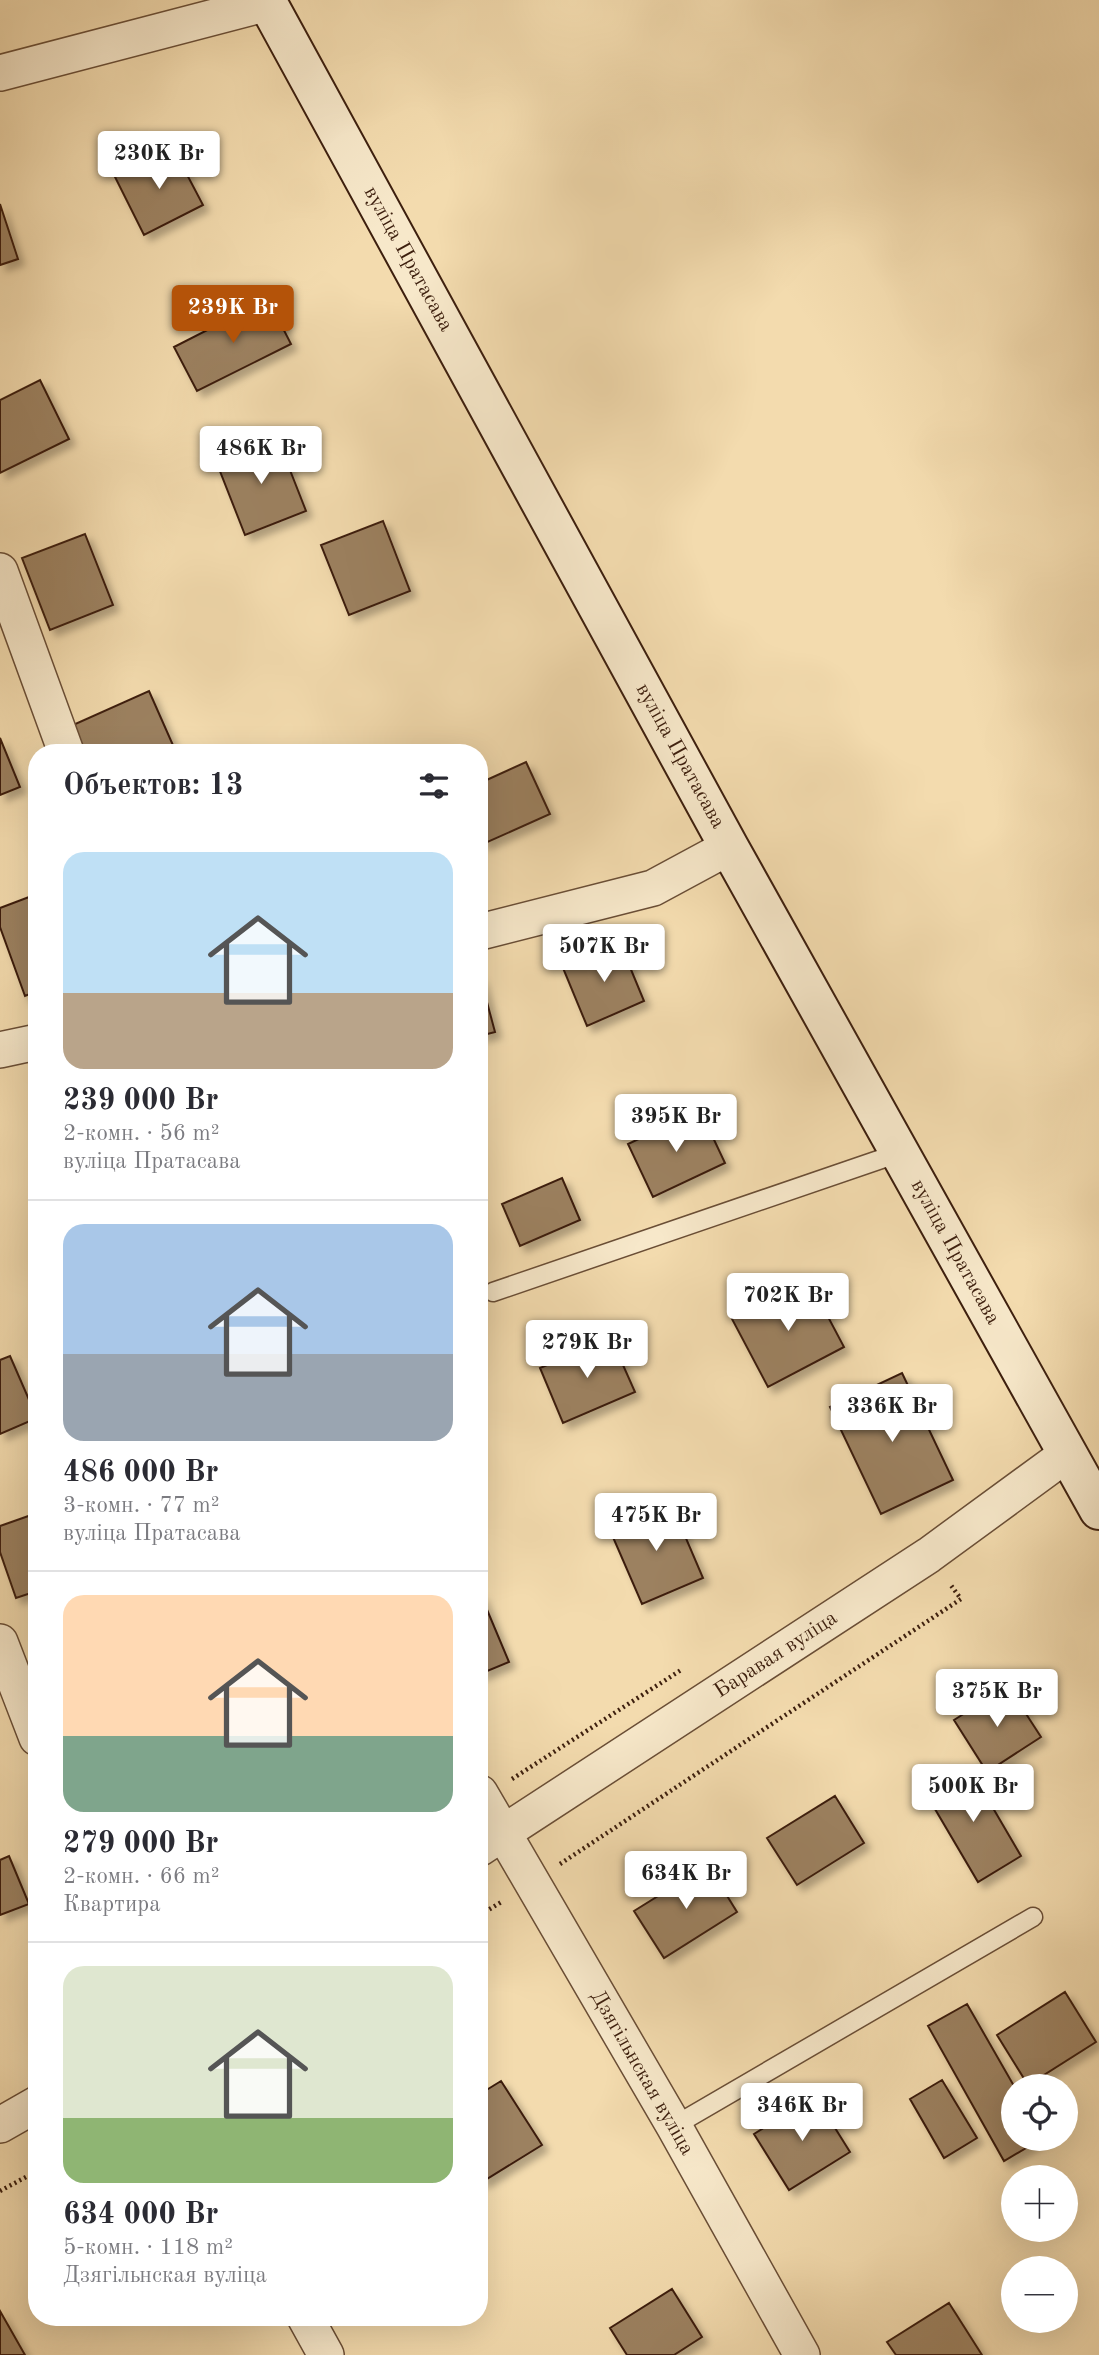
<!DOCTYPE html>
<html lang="ru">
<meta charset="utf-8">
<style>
body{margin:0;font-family:"Old Standard TT",serif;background:#f2f2f3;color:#2b2b33;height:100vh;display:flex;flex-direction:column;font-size:26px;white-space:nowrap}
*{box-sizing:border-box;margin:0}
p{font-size:23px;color:#7c7c81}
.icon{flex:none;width:38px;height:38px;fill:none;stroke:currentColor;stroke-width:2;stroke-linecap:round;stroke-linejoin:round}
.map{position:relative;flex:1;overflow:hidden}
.panel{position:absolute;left:28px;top:744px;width:460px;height:1582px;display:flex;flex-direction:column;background:#fff;border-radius:28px;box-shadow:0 7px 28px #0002}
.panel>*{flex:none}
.tools{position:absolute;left:1001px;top:2074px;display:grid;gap:14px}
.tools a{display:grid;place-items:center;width:77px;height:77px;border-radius:50%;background:#fff;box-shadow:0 7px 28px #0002;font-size:35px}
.price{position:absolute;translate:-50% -60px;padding:0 16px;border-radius:7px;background:#fff;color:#222;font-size:23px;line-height:46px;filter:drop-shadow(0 2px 4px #0008)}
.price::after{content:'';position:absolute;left:50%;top:42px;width:21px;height:16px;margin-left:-10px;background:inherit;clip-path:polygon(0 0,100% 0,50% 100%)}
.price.active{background:#b45309;color:#fff}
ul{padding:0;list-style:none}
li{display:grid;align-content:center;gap:14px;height:371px;padding:0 35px}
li+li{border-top:2px solid #e1e1e2}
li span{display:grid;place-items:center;height:217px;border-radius:21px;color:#555}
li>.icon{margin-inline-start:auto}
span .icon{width:126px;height:126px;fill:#fffc;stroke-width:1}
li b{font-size:30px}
h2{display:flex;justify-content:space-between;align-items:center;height:84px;padding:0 35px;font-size:30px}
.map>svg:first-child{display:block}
</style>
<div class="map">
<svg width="1099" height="2355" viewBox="0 0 1099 2355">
<defs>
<filter id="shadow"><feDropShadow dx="6" dy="6" stdDeviation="3.5" flood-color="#0004"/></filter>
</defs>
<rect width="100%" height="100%" fill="#f3dbae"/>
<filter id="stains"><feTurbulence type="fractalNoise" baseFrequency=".00286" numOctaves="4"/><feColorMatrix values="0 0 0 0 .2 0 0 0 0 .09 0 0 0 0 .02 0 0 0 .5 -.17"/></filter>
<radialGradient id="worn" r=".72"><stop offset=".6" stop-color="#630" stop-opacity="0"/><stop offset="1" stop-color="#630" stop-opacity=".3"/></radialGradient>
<!-- building -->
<path fill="#9c8161" stroke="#3d1f0e" stroke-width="2" filter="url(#shadow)" d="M173,148L203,205L144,235L115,177Z
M0,204L18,259L0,265Z
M268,299L291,344L197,391L174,347Z
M40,380L69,439L0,473V400Z
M277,437L306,511L245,535L216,461Z
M383,521L410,591L349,615L321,545Z
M85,534L113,605L50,630L22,558Z
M149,691L176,752H85L73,725Z
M0,738L20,787L0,795Z
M526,762L550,814L483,844L480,837V783Z
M37,894V991L25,996L0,927V908Z
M620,943L644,1001L587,1026L563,968Z
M480,976L495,1032L480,1036Z
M700,1110L725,1163L653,1197L628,1144Z
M562,1178L580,1220L520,1246L502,1204Z
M808,1279L844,1347L768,1387L732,1319Z
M611,1338L635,1392L563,1423L540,1368Z
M10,1356L37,1418L0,1434V1360Z
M902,1373L953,1480L881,1514L830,1407Z
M670,1501L703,1578L642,1604L609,1528Z
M37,1513V1591L16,1598L0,1552V1526Z
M480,1593L509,1662L480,1674Z
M1008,1686L1041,1737L987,1772L954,1720Z
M969,1767L1021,1856L978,1882L925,1792Z
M835,1796L864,1843L797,1885L767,1838Z
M9,1856L29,1904L0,1915V1860Z
M708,1865L737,1912L664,1958L634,1911Z
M1065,1992L1096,2042L1028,2085L997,2035Z
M967,2004L1014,2086L1013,2138H1043L1004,2161L928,2026Z
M942,2080L977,2138L944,2158L910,2099Z
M501,2081L542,2145L482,2182L480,2178V2094Z
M815,2096L850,2152L789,2190L754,2134Z
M672,2289L702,2337L674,2355H627L610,2328Z
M949,2303L982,2355H896L887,2342Z
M0,2311L25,2355H0Z"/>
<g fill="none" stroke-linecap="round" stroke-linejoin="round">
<!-- lane casing -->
<g stroke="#6a4e36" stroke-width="21">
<path id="lane" d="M493,1292L899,1153
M674,2126L1033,1917"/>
</g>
<!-- street casing -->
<g stroke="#6a4e36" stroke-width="38">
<path id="street" d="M0,73L268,3
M0,571L66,752
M480,932L653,888L729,847
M0,1050L37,1042
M0,1642L37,1738
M480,1793L674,2126L802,2355
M480,1848L929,1555L1067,1454
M0,2125L37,2104
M305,2317L326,2355"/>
</g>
<!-- secondary casing -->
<g stroke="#3d1f0e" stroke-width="42">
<path id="secondary" d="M266,0L729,847L1099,1510"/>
</g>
<!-- path -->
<path stroke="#3d1f0e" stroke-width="4.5" stroke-dasharray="2 3.5" stroke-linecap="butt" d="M512,1779L681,1670
M560,1864L961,1599L950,1584
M480,1915L503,1901
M0,2191L37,2171"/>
<!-- lane -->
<use href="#lane" stroke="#f7e8ca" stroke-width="18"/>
<!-- street -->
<use href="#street" stroke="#f7e8ca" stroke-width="35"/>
<!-- secondary -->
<use href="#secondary" stroke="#f7e8ca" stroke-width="38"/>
</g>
<g text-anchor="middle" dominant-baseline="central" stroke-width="5" stroke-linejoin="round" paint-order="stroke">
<!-- street labels -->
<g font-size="21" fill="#3d1f0e" stroke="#f7e8ca">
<text transform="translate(408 259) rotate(61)">вуліца Пратасава</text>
<text transform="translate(680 756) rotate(61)">вуліца Пратасава</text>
<text transform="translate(955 1252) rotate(61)">вуліца Пратасава</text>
<text transform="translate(776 1655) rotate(-33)">Баравая вуліца</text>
<text transform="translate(642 2073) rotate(60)">Дзягільнская вуліца</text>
</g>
</g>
<rect width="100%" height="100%" filter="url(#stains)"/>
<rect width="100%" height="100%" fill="url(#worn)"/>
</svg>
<div class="tools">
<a><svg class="icon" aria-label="locate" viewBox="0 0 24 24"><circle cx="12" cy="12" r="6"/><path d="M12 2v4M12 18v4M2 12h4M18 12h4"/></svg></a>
<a>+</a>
<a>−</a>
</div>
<b class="price" style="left:159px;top:191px">230K Br</b>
<b class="price active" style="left:233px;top:345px">239K Br</b>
<b class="price" style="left:261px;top:486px">486K Br</b>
<b class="price" style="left:604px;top:984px">507K Br</b>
<b class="price" style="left:676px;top:1154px">395K Br</b>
<b class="price" style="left:788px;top:1333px">702K Br</b>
<b class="price" style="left:587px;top:1380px">279K Br</b>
<b class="price" style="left:892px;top:1444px">336K Br</b>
<b class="price" style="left:656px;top:1553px">475K Br</b>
<b class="price" style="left:997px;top:1729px">375K Br</b>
<b class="price" style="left:973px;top:1824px">500K Br</b>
<b class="price" style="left:686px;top:1911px">634K Br</b>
<b class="price" style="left:802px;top:2143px">346K Br</b>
<section class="panel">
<h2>Объектов: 13<svg class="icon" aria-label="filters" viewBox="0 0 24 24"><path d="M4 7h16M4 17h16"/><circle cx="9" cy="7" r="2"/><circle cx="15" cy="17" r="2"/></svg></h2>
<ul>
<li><span style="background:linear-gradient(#bfe0f5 65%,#b9a48a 0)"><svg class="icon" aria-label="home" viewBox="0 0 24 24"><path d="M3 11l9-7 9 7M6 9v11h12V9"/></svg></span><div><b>239 000 Br</b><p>2-комн. · 56 m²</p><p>вуліца Пратасава</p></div></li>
<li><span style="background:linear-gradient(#a9c7e8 60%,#9aa5b1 0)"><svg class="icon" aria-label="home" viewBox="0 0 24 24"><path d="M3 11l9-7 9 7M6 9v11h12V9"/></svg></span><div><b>486 000 Br</b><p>3-комн. · 77 m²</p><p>вуліца Пратасава</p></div></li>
<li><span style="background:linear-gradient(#ffd9b3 65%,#7fa58c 0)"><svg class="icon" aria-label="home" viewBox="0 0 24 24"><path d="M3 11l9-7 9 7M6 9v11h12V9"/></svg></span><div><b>279 000 Br</b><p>2-комн. · 66 m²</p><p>Квартира</p></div></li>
<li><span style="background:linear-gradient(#dfe7d0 70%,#8fb573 0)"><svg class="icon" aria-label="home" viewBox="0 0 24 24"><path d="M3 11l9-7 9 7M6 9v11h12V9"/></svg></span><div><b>634 000 Br</b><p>5-комн. · 118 m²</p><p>Дзягільнская вуліца</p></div></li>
</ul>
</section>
</div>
